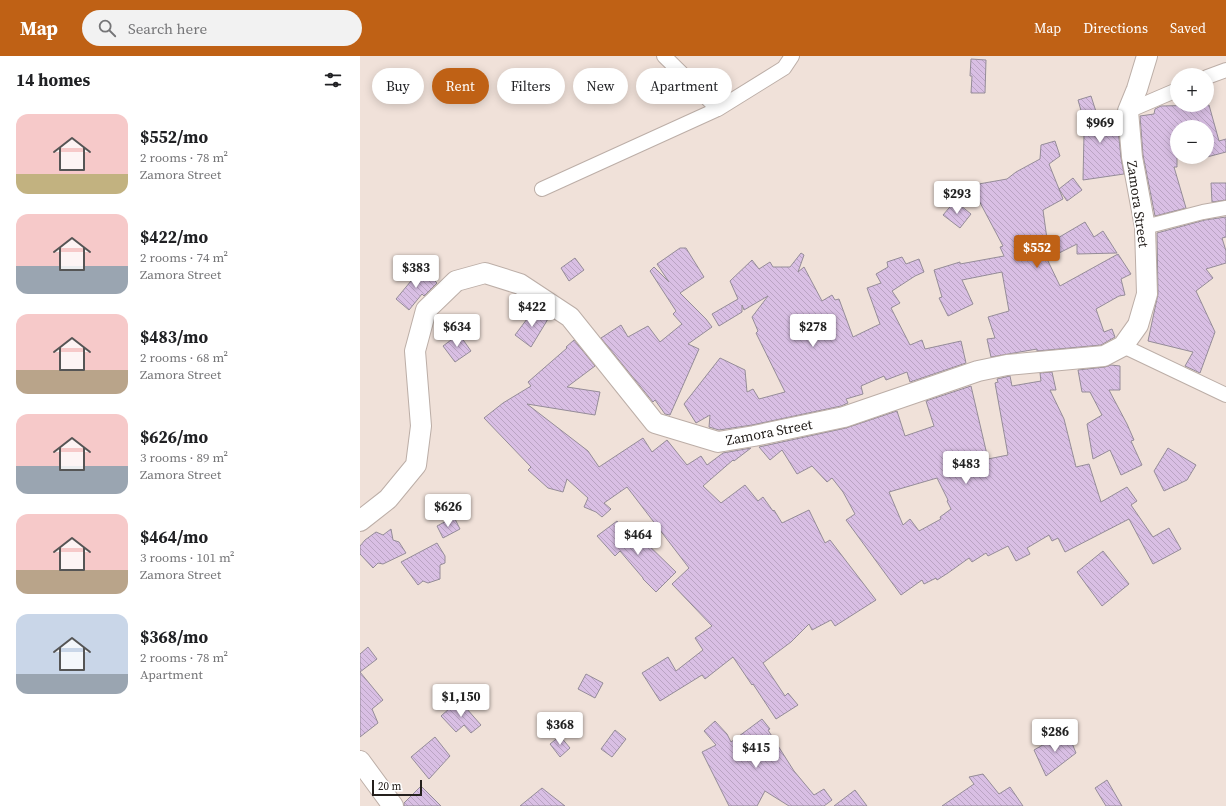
<!DOCTYPE html>
<meta charset="utf-8">
<style>
body{margin:0;font-family:"Source Serif 4",serif;background:#f2f2f2;color:#202124;height:100vh;display:flex;flex-direction:column;font-size:15px;white-space:nowrap}
*{box-sizing:border-box;margin:0}
p{font-size:13px;color:#757577}
.icon{flex:none;width:22px;height:22px;fill:none;stroke:currentColor;stroke-width:2;stroke-linecap:round;stroke-linejoin:round}
.map{position:relative;flex:1;overflow:hidden}
.details{display:flex;flex-direction:column;background:#fff;width:360px}
.details>*{flex:none}
.banner{position:absolute;left:12px;top:12px;width:380px;height:36px;display:flex;gap:8px}
.controls{position:absolute;left:810px;top:12px;display:grid;gap:8px}
.controls a{display:grid;place-items:center;width:44px;height:44px;border-radius:50%;background:#fff;box-shadow:0 2px 10px #0003;font-size:20px}
.scale{position:absolute;left:12px;bottom:10px;width:50px;box-sizing:border-box;padding-left:4px;border:2px solid #25201d;border-top:0;font-size:11px;line-height:14px;white-space:nowrap;color:#25201d;-webkit-text-stroke:3px #fff;paint-order:stroke}
.price{position:absolute;translate:-50% -34px;padding:0 9px;border-radius:4px;background:#fff;color:#222;font-size:13px;line-height:26px;filter:drop-shadow(0 1px 2px #0008)}
.price::after{content:'';position:absolute;left:50%;top:24px;width:12px;height:9px;margin-left:-6px;background:inherit;clip-path:polygon(0 0,100% 0,50% 100%)}
.price.selected{background:#bf6115;color:#fff}
ul{padding:0;list-style:none}
li{display:flex;align-items:center;gap:12px;height:100px;padding:0 16px}
li span{display:grid;place-items:center;flex:none;width:112px;height:80px;border-radius:12px;color:#555}
li>.icon{margin-inline-start:auto}
span .icon{width:48px;height:48px;fill:#fffc;stroke-width:1}
li b{font-size:17px}
h2{display:flex;justify-content:space-between;align-items:center;height:48px;padding:0 16px;font-size:17px}
.pill{padding:0 14px;border-radius:18px;background:#fff;box-shadow:0 2px 10px #0003;font-size:14px;line-height:36px}
.pill.selected{background:#bf6115;color:#fff}
header{display:flex;align-items:center;gap:24px;box-sizing:border-box;height:56px;padding:0 20px;background:#bf6115;color:#fff}
header strong{font-size:19px}
nav{display:flex;gap:22px;margin-inline-start:auto;font-size:14px}
.search{width:280px;height:36px;background:#f2f2f2;display:flex;align-items:center;gap:10px;box-sizing:border-box;padding:0 14px;border-radius:22px;color:#757577;font-size:15px}
main{display:flex;flex:1;min-height:0}
.map>svg:first-child{display:block}
</style>
<header>
<strong>Map</strong>
<div class="search"><svg class="icon" aria-label="search" viewBox="0 0 24 24"><circle cx="10" cy="10" r="6"/><path d="M15 15l6 6"/></svg>Search here</div>
<nav><a>Map</a><a>Directions</a><a>Saved</a></nav>
</header>
<main>
<section class="details">
<h2>14 homes<svg class="icon" aria-label="filters" viewBox="0 0 24 24"><path d="M4 7h16M4 17h16"/><circle cx="9" cy="7" r="2"/><circle cx="15" cy="17" r="2"/></svg></h2>
<ul>
<li><span style="background:linear-gradient(#f6c9c9 75%,#c2b280 0)"><svg class="icon" aria-label="home" viewBox="0 0 24 24"><path d="M3 11l9-7 9 7M6 9v11h12V9"/></svg></span><div><b>$552/mo</b><p>2 rooms · 78 m²</p><p>Zamora Street</p></div></li>
<li><span style="background:linear-gradient(#f6c9c9 65%,#9aa5b1 0)"><svg class="icon" aria-label="home" viewBox="0 0 24 24"><path d="M3 11l9-7 9 7M6 9v11h12V9"/></svg></span><div><b>$422/mo</b><p>2 rooms · 74 m²</p><p>Zamora Street</p></div></li>
<li><span style="background:linear-gradient(#f6c9c9 70%,#b9a48a 0)"><svg class="icon" aria-label="home" viewBox="0 0 24 24"><path d="M3 11l9-7 9 7M6 9v11h12V9"/></svg></span><div><b>$483/mo</b><p>2 rooms · 68 m²</p><p>Zamora Street</p></div></li>
<li><span style="background:linear-gradient(#f6c9c9 65%,#9aa5b1 0)"><svg class="icon" aria-label="home" viewBox="0 0 24 24"><path d="M3 11l9-7 9 7M6 9v11h12V9"/></svg></span><div><b>$626/mo</b><p>3 rooms · 89 m²</p><p>Zamora Street</p></div></li>
<li><span style="background:linear-gradient(#f6c9c9 70%,#b9a48a 0)"><svg class="icon" aria-label="home" viewBox="0 0 24 24"><path d="M3 11l9-7 9 7M6 9v11h12V9"/></svg></span><div><b>$464/mo</b><p>3 rooms · 101 m²</p><p>Zamora Street</p></div></li>
<li><span style="background:linear-gradient(#c9d6e8 75%,#9aa5b1 0)"><svg class="icon" aria-label="home" viewBox="0 0 24 24"><path d="M3 11l9-7 9 7M6 9v11h12V9"/></svg></span><div><b>$368/mo</b><p>2 rooms · 78 m²</p><p>Apartment</p></div></li>
</ul>
</section>
<div class="map">
<svg width="866" height="750" viewBox="0 0 866 750">
<defs>
<pattern id="building-back-hatch" width="6" height="6" patternUnits="userSpaceOnUse"><rect width="6" height="6" fill="#d9bfe4"/><path d="M-1 5l2 2M0 0l6 6M5-1l2 2" fill="none" stroke="#baa4c3"/></pattern>
</defs>
<rect width="100%" height="100%" fill="#f0e1d9"/>
<!-- building -->
<path fill="url(#building-back-hatch)" stroke="#958c98" fill-rule="evenodd" d="M611,3L626,4L625,37H611L612,20H610Z
M731,40L739,65L757,63L761,102L764,118L723,124L724,78L722,75L726,72L718,44Z
M849,49L859,85L866,83V96L847,101V71H817V111H814L826,152L795,160L783,99L780,60L794,58L795,53L801,50Z
M695,85L700,100L689,108L703,143L683,154L687,183L690,182L691,186L725,166L734,181L743,175L757,197L717,198V188L687,203L700,230L758,198L771,218L761,223L765,239L759,240L736,253L744,276L752,273L755,281L741,289L677,295V293L631,301L627,283L635,282L628,261L649,255L642,216L602,224L613,248L588,260L579,242L582,241L574,214L600,206V208L644,200L640,191L643,190L616,139L613,129L647,123L656,116L680,103L681,89Z
M713,122L722,134L707,145L699,133Z
M851,127H866V144L852,146Z
M595,145L611,158L600,172L583,159Z
M866,161V181L862,182L866,195V207L846,213L853,222L836,235L855,276L840,317L825,310L833,296L788,285L798,238L797,177L845,164Z
M320,192H326L344,221L320,237L346,263L352,271L328,288L339,293L310,359L305,358L295,344L293,346L241,282L261,269L268,281L288,270L300,286L322,268L313,258L316,255L290,215L294,211L309,226L297,208Z
M441,197L444,199L438,216L444,211L462,245L472,239L475,244L479,243L493,281L520,268L507,232L521,227L516,218L528,211L527,206L542,201L546,208L559,203L564,216L555,220L532,235L540,247L531,252L550,289L562,284L565,293L601,285L606,307L550,326L547,316L526,324L524,320L501,330L503,338L486,343L488,347L481,350L392,369L359,374L349,371L350,359L336,367L324,348L360,302L385,314L387,336L393,333L399,343L425,336L396,277L398,275L392,261L408,240L384,254L382,249V256L359,270L352,258L378,243L370,225L392,204L399,213L410,206L413,211H430Z
M215,202L224,214L209,225L201,212Z
M62,212L77,227L64,240L62,238L49,254L36,243L51,225L49,224Z
M173,255L188,263L171,291L155,279Z
M99,278L111,295L95,306L83,290Z
M214,284L235,310L207,331L240,336L235,359L167,348L228,395L239,411L283,382L292,396L307,384L327,409L341,400L347,409L363,397L391,392L374,405L373,404L343,430L361,447L385,429L398,445L403,441L413,455L414,454L422,467L449,454L465,487L470,484L516,544L475,570L471,564L452,574L449,568L431,586L403,607L425,640L428,637L438,649L416,663L393,628L392,629L373,601L345,623L342,619L300,645L282,617L308,601L316,615L343,594L335,582L352,570L312,528L329,512L267,431L244,447L251,453L242,461L236,456L224,451L228,442L207,423L203,436L188,432L168,414L171,411L124,362L143,347L171,330L168,326L207,292L206,291Z
M751,309L760,310V334H749L767,368L774,384L771,385L782,409L761,419L750,394L733,403L727,368L742,359L730,336H722L718,314L745,311Z
M692,316L696,334H690L704,363L716,411L729,408L741,446L767,431L777,445L771,449L793,481L809,472L821,493L793,508L769,463L705,496L698,482L692,485L689,479L667,492L670,498L656,505L648,490L628,500L626,497L612,506L609,502L588,517L577,524L576,522L564,528L562,524L541,539L486,464L495,458L483,436L472,422L467,426L452,410L437,418L422,394L410,404L399,391L486,372L537,355L545,380L574,370L566,345L611,330L628,403L648,399L635,327L638,326L637,323L650,320L652,330L681,325L680,317ZM577,422L588,444L587,445L591,453L580,461L581,463L559,475L550,463L543,469L529,436Z
M808,392L836,409L827,424L804,435L794,415Z
M94,461L100,473L83,482L77,470Z
M257,465L274,484L279,480L316,516L296,536L283,523V522L260,495L255,500L237,480Z
M31,473L33,484L39,486L46,497L23,508L18,507L13,512L0,498V490L5,484L16,476L23,479Z
M77,487L85,500V507L80,509V523L68,527L63,525L58,529L41,506Z
M743,495L769,528L742,550L717,516Z
M8,591L17,603L0,616L23,644L12,653L18,667L0,681V598Z
M226,618L243,627L235,642L218,633Z
M99,644L121,669L111,677L104,669L96,676L81,660Z
M402,663L410,673L408,674L434,715L454,739L464,733L472,744L464,750H429L405,735L397,750H369L342,696L356,689L344,675L355,665L367,678L371,686Z
M255,674L266,683L252,701L241,693Z
M707,675L716,697L686,720L674,694Z
M200,680L210,692L200,701L190,688Z
M75,681L90,700L69,723L51,701Z
M623,718L639,738L650,731L663,750H582L614,728L609,721Z
M747,724L762,750H746L735,732Z
M61,730L81,750H44V747Z
M182,732L205,750H160Z
M495,734L507,750H474Z"/>
<g fill="none" stroke-linecap="round" stroke-linejoin="round">
<!-- street casing -->
<g stroke="#bcaea7" stroke-width="16">
<path id="street" d="M304,0L358,53L424,12L432,0
M847,21L866,14
M768,55L817,34
M182,133L358,53
M785,171L843,156L866,152
M763,290L866,339"/>
</g>
<!-- secondary casing -->
<g stroke="#bcaea7" stroke-width="22">
<path id="secondary" d="M0,465L28,443L56,409L61,370L55,295L66,254L96,225L125,217L160,228L210,261L295,367L358,386L394,380L484,361L618,315L647,309L744,300L763,290L778,269L787,238L785,171L772,101L768,55L777,33L787,0
M0,705L33,750"/>
</g>
<!-- street -->
<use href="#street" stroke="#fff" stroke-width="14"/>
<!-- secondary -->
<use href="#secondary" stroke="#fff" stroke-width="20"/>
</g>
<g text-anchor="middle" dominant-baseline="central" stroke-width="3.5" stroke-linejoin="round" paint-order="stroke">
<!-- street labels -->
<g font-size="14" fill="#25201d" stroke="#fff">
<text transform="translate(778 148) rotate(82)">Zamora Street</text>
<text transform="translate(409 376) rotate(-11)">Zamora Street</text>
</g>
</g>
</svg>
<div class="controls">
<a>+</a>
<a>−</a>
</div>
<div class="scale">20 m</div>
<b class="price" style="left:740px;top:88px">$969</b>
<b class="price" style="left:597px;top:159px">$293</b>
<b class="price selected" style="left:677px;top:213px">$552</b>
<b class="price" style="left:56px;top:233px">$383</b>
<b class="price" style="left:172px;top:272px">$422</b>
<b class="price" style="left:97px;top:292px">$634</b>
<b class="price" style="left:453px;top:292px">$278</b>
<b class="price" style="left:606px;top:429px">$483</b>
<b class="price" style="left:88px;top:472px">$626</b>
<b class="price" style="left:278px;top:500px">$464</b>
<b class="price" style="left:101px;top:662px">$1,150</b>
<b class="price" style="left:200px;top:690px">$368</b>
<b class="price" style="left:695px;top:697px">$286</b>
<b class="price" style="left:396px;top:713px">$415</b>
<div class="banner">
<a class="pill">Buy</a>
<a class="pill selected">Rent</a>
<a class="pill">Filters</a>
<a class="pill">New</a>
<a class="pill">Apartment</a>
</div>
</div>
</main>
